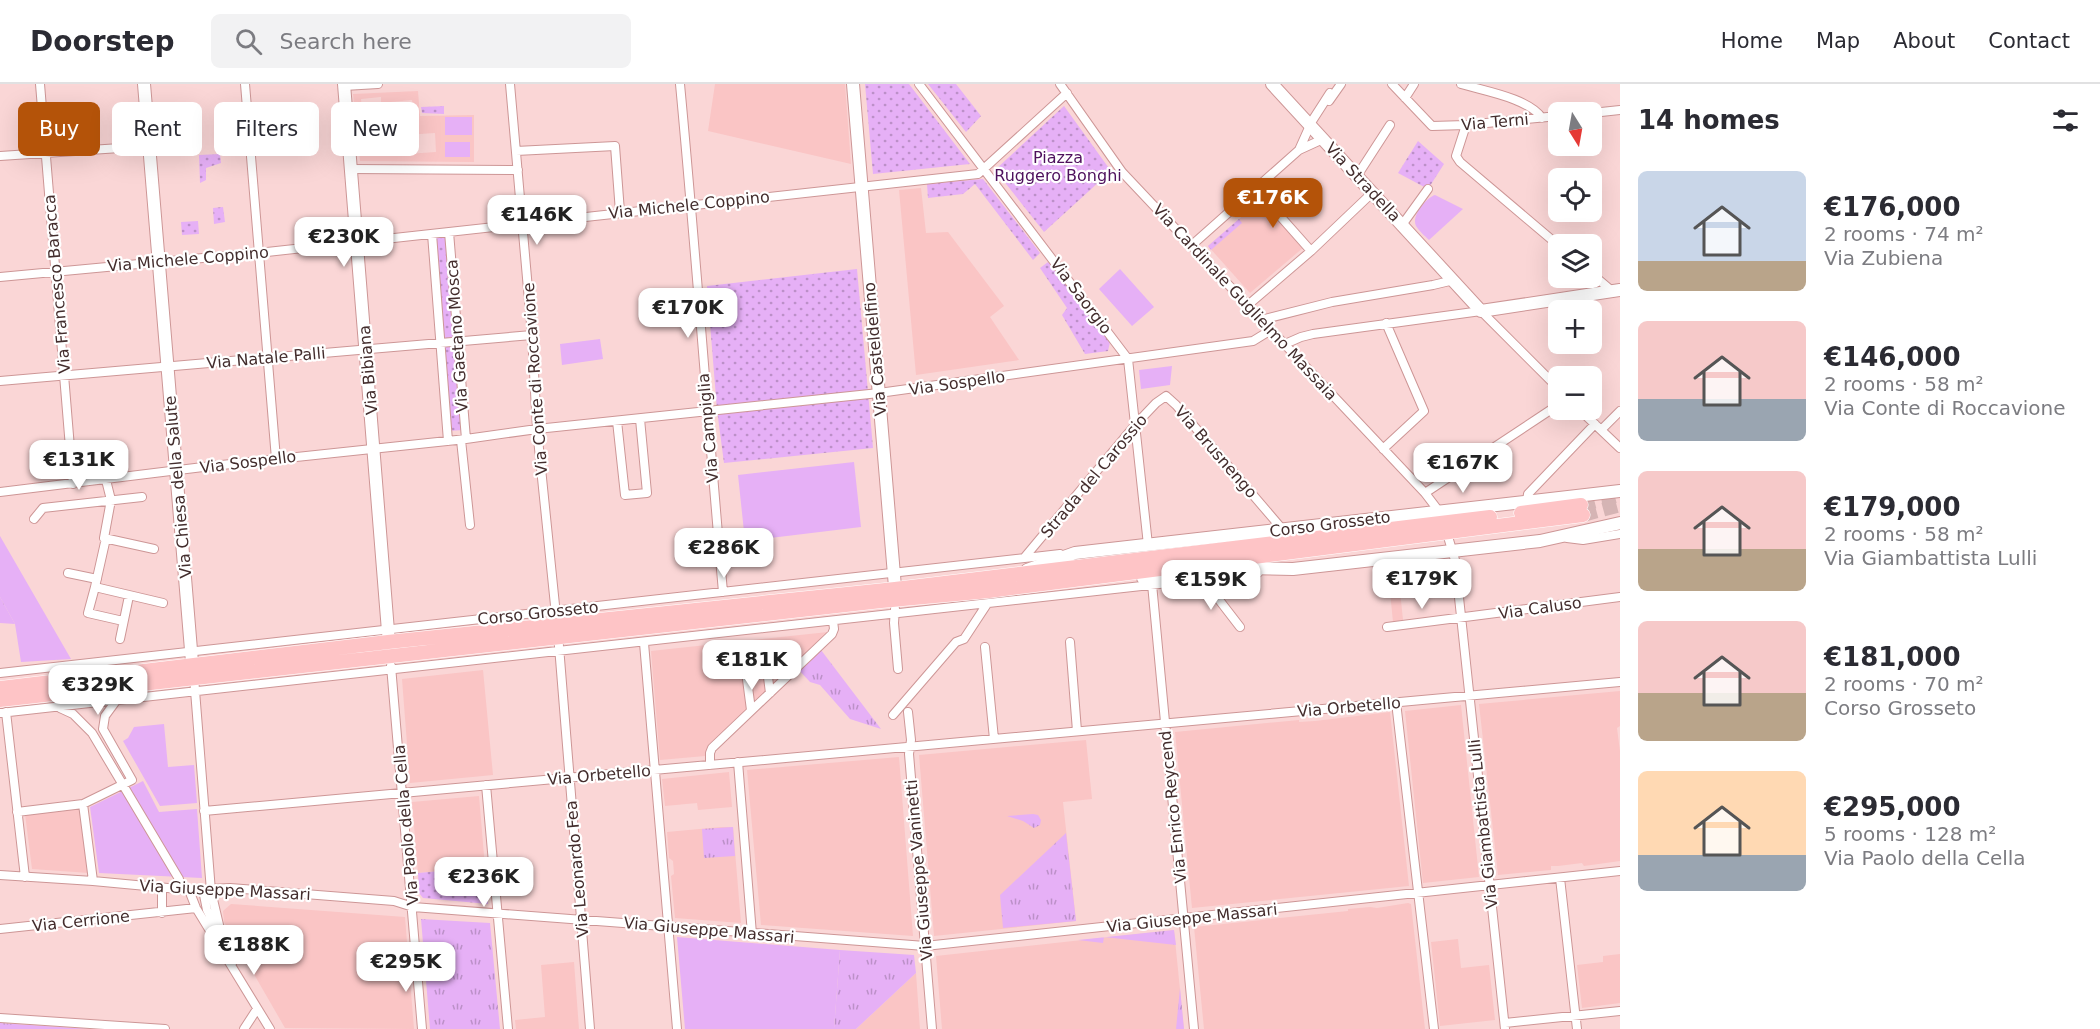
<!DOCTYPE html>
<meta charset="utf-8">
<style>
body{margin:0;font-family:"DejaVu Sans",sans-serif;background:#f2f2f3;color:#2b2b33;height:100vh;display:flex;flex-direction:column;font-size:22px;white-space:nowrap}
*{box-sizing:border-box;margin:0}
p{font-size:20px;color:#7c7c81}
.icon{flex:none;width:33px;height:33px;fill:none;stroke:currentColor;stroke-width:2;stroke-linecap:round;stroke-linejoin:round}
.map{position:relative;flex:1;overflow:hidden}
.details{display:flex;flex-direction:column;background:#fff;width:480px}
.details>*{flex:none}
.guide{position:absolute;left:18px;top:18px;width:570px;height:54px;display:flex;gap:12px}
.needle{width:39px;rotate:169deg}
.buttons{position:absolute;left:1548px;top:18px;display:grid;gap:12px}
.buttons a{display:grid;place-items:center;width:54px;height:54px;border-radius:9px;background:#fff;box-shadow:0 6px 24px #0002;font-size:30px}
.price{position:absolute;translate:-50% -51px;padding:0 14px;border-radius:12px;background:#fff;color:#222;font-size:20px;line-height:39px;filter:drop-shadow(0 2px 3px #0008)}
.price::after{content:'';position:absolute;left:50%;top:36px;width:18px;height:14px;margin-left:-9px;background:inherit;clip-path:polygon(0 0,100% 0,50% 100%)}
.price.active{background:#b45309;color:#fff}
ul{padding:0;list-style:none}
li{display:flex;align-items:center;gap:18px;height:150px;padding:0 18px}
li span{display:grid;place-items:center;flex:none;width:168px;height:120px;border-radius:9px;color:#555}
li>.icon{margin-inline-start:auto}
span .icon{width:72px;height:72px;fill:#fffc;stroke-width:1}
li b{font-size:26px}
h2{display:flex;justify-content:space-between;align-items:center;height:72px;padding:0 18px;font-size:26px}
.chip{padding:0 21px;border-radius:9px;background:#fff;box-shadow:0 6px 24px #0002;font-size:21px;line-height:54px}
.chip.active{background:#b45309;color:#fff}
header{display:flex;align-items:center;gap:36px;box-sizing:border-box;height:84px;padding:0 30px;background:#fff;border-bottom:2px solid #e1e1e2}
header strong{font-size:28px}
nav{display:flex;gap:33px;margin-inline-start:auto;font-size:21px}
.search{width:420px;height:54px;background:#f2f2f3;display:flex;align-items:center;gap:15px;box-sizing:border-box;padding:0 21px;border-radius:9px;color:#7c7c81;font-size:22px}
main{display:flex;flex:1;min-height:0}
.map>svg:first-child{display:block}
</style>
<header>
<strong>Doorstep</strong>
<div class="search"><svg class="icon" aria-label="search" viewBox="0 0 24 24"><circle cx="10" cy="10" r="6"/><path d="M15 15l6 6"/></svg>Search here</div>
<nav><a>Home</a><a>Map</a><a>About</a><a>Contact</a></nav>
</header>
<main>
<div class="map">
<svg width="1620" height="945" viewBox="0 0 1620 945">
<defs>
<pattern id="grass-tufts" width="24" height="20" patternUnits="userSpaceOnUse" patternTransform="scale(1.5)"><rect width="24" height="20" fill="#e6b0f6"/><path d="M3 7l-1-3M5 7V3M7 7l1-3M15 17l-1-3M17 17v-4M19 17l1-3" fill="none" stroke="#bc90c8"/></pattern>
<pattern id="garden-dots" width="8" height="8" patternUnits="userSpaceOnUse" patternTransform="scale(1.5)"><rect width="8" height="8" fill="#e6b0f6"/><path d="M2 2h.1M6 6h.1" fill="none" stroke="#bc90c8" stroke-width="1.8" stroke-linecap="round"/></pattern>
</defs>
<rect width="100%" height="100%" fill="#fad6d6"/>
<!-- built -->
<path fill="#fac5c5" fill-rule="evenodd" d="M715,0H845L851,80L708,47Z
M418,7L420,32L474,31V78L360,77L353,10ZM381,13V19L412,16L414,32L382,36L386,69L367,71L361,15ZM435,49L436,68L391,71L390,52Z
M921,104L926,149L948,148L1004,222L990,233L1019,276L916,291L899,106Z
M1261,116L1304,163L1250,209L1208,162Z
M1399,497L1403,536L1393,538L1389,498Z
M828,548L707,664L705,672L660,676L651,567Z
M483,586L493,691L410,699L402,595Z
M1620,607V642L1617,644L1620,667V777L1584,782L1582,779L1558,782H1551V786L1498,791L1479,620Z
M1461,621L1479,793L1423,799L1405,627Z
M1390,628L1409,802L1192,824L1175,648L1299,636V638L1315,637Z
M1086,656L1092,715L1063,718L1076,837L934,852L919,671Z
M899,673L913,852L761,841L747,686Z
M729,688L732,723L698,726L697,719L665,722L662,695Z
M479,712L485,783L418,789L412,718Z
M79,724L89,789L32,785L25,730Z
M721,743H733L741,839L675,834L671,792L674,790L673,777L669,774L667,748Z
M1408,819L1411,820L1425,945H1204L1194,843L1348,827V825L1370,823L1377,824Z
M231,820L405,833L414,945L285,944L224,838L223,827Z
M1174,846L1184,945H942L936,872Z
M1458,855L1461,884L1489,881L1495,936L1440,942L1431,858Z
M1620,870V919L1582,924L1577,881L1603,878V872Z
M574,878L579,945H516L515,936L545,933L541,881Z
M916,889L920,945H856Z"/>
<!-- grass -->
<path fill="url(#grass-tufts)" d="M0,513L15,540L0,539Z
M821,566L881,645L850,635L820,601L810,598L796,583Z
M1033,730L1038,731L1041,736L1040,741L1034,744L1023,737L1007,732Z
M733,743L735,772L704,774L702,745Z
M1066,749L1076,837L1003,844L1000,811Z
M421,835L490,839L500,945H430Z
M1174,846L1176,861L1104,853L1103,859L1078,856Z
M840,866L914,871L916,889L856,945H834Z
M1180,904L1184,945H1176Z
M0,939L89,945H0Z"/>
<!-- park -->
<path fill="#e6b0f6" d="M445,33H472V51H445Z
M445,58H470V73H445Z
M1435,111L1463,125L1429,156C1425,152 1419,147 1416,142C1411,132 1426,114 1435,111Z
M1120,185L1154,223L1132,242L1099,205Z
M600,255L603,275L562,281L560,260Z
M1172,282L1170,301L1141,305L1139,286Z
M854,378L861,443L745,457L738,391Z
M0,452L71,575L21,578L15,540L0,513Z
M164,640L168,683L194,681L197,719L160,722L123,657L128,654L134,643Z
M143,697L159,728L197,725L202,794L99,789L90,723Z
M677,853L840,866L834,945H685Z"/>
<!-- garden -->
<path fill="url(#garden-dots)" d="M865,0H909L970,80L873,90Z
M928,0H956L981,32L966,48Z
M286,20L285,39H279L278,31H274L273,21Z
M444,22V30L422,29L421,23Z
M1064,22L1111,87L1044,148L995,86Z
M1418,57L1444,80L1428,105L1398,89Z
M220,70L221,79L206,84V96L200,99L199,71Z
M983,95L1040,169L1033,176L975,100L963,110L928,114L927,100Z
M223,123L225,138L214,140L213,124Z
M1239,135L1242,139L1211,166L1208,162Z
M198,137L199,150L182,151L181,138Z
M449,148L464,346L447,347L432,150Z
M1048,178L1110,258L1108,267L1085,270L1062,231L1067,224L1040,184Z
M857,185L873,364L724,379L717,326L707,202Z
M485,783L488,820L423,814L419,809L418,789Z"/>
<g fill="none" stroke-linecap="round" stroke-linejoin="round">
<!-- primary-tunnel -->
<path stroke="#d5b4b4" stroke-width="14" stroke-dasharray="14 7" stroke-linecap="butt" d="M1581,421L1620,411
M1583,431L1620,421"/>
<!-- street casing -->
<g stroke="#cd9696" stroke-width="10">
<path id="street" d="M40,0L73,400
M245,0L276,375
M510,0L532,251L537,345L556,531
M680,0C696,169 708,339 723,508
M919,0L1128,275L1148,461
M1060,0L1122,88L1425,409L1441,430
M1392,0L1432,42L1466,41L1558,32
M1461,0C1484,7 1528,14 1542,34
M344,2L378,0
M1405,14L1414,0
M1329,17L1341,0
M1592,29L1620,26
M1466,41L1456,72L1460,78L1558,161
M1299,66L1312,37L1330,9
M516,67L615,62L620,128
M0,72L150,62
M351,85L518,86
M1357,92L1390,41
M1256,105L1311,167
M1402,141L1428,105
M449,148L466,355
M432,150L448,357
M1192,161L1299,66L1323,55
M1592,190L1612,207
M0,193L267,168L978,90L1067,9
M1248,221L1311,167L1372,109
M1261,236L1332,218L1433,201L1454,196
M1285,260L1301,253L1313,250L1481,227L1558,304
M0,297L532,251
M1580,326L1620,364
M617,337L625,411L647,409L640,335
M1601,346L1620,327
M461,356L470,441
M1383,365L1424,327L1386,239
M106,396L111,416L104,454L154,465
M0,408L203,383L466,355L537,345L879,309L1253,257L1271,246
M1425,409L1558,321
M1527,417L1528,410L1595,340
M34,435L43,424L142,413
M1446,446L1455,476L1505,945
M106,454L95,503L163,519
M1567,454L1583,456L1620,450
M1024,474L1136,340L1156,319L1166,312L1176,321L1283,446
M68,489L97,495
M1203,495L1240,543
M1152,500L1194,945
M95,503L88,529L123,537
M895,525L894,539L898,585
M1387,543L1620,513
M558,550L590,945
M120,555L129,512
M1070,558L1077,647
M644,559L677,945
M985,563L994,655
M391,582L422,945
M0,589L1060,470
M194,594L211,807L223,858L232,879
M1396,618L1434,945
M60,624L73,630L92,649L179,795V806
M751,626L743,565L764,562L770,609
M6,628L25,793
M908,628L911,656L909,670L932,945
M0,629L1258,489
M893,631L956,558L964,555L987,520
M738,678L752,850
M710,681V669L712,664L832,550L834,545L833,537
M486,701L508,945
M83,720L93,797
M204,727L1620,598
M17,728L83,720L132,696L103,645L105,632L116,617
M0,791L93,797L189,806L230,804L394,817L413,823L925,862L1620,787
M1560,794L1577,945
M162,804V829
M189,806L196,824L270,945
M203,806L207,826L221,853
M0,845L196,824
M0,934L165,945
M1505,939L1620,927
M244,945L257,925"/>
</g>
<!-- secondary casing -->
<g stroke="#cd9696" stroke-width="14">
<path id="secondary" d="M144,0L193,590
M344,0L390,572
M853,0L896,515
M1272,0L1481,227L1620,206
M1027,486L1075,469L1620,407
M1143,494L1240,484L1293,485L1540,457L1620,439"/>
</g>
<!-- primary casing -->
<g stroke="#fff" stroke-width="15">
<path id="primary" d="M1521,429L1581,421
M0,604L388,558L895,505L1490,433
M0,616L881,517L989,507L1583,431"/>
</g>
<!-- street -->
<use href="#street" stroke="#fff" stroke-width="8"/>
<!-- secondary -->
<use href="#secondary" stroke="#fff" stroke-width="12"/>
<!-- primary -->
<use href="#primary" stroke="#fec4c6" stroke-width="14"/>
</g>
<g text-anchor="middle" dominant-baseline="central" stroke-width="4.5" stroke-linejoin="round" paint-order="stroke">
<!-- street labels -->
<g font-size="16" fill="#432d2d" stroke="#fff">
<text transform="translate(1495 38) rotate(-5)">Via Terni</text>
<text transform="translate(1363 98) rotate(47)">Via Stradella</text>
<text transform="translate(689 121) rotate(-6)">Via Michele Coppino</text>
<text transform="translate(188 175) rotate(-5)">Via Michele Coppino</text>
<text transform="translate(57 200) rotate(-95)">Via Francesco Baracca</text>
<text transform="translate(1081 212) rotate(53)">Via Saorgio</text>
<text transform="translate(1245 218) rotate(47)">Via Cardinale Guglielmo Massaia</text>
<text transform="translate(457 252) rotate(-94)">Via Gaetano Mosca</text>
<text transform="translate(875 265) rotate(-95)">Via Casteldelfino</text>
<text transform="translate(266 274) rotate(-5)">Via Natale Palli</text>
<text transform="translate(368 286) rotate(-95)">Via Bibiana</text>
<text transform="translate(535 295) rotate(-94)">Via Conte di Roccavione</text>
<text transform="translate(957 299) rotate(-8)">Via Sospello</text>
<text transform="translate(708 344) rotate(-95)">Via Campiglia</text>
<text transform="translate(1216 368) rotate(49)">Via Brusnengo</text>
<text transform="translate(248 378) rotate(-7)">Via Sospello</text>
<text transform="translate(1094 392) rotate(-50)">Strada del Carossio</text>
<text transform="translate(178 403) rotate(-95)">Via Chiesa della Salute</text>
<text transform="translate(1330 440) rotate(-7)">Corso Grosseto</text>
<text transform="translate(1540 524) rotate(-8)">Via Caluso</text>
<text transform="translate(538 529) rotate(-6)">Corso Grosseto</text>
<text transform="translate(1349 623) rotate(-5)">Via Orbetello</text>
<text transform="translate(599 691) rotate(-5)">Via Orbetello</text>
<text transform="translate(1173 723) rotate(-96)">Via Enrico Reycend</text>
<text transform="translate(1483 740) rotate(-96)">Via Giambattista Lulli</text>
<text transform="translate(406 741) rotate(-95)">Via Paolo della Cella</text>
<text transform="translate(577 785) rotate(-95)">Via Leonardo Fea</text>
<text transform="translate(919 786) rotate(-95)">Via Giuseppe Vaninetti</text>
<text transform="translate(225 806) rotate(3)">Via Giuseppe Massari</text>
<text transform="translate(1192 834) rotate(-6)">Via Giuseppe Massari</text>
<text transform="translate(81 837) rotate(-6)">Via Cerrione</text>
<text transform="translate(709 846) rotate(5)">Via Giuseppe Massari</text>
</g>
<!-- park labels -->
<g font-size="16" fill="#4e105d" stroke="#fff">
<text x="1058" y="73">Piazza<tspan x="1058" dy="18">Ruggero Bonghi</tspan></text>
</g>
</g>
</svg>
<div class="buttons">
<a><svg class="needle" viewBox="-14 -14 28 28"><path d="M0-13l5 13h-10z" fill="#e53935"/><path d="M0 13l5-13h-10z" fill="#7c7c81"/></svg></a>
<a><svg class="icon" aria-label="locate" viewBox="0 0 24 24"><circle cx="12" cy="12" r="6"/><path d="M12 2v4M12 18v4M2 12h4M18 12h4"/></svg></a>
<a><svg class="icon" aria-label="layers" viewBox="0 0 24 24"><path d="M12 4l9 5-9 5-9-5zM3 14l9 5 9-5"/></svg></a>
<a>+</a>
<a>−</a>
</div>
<b class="price active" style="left:1273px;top:145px">€176K</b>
<b class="price" style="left:537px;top:162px">€146K</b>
<b class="price" style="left:344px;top:184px">€230K</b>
<b class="price" style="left:688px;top:255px">€170K</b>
<b class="price" style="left:79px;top:407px">€131K</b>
<b class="price" style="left:1463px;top:410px">€167K</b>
<b class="price" style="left:724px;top:495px">€286K</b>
<b class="price" style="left:1422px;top:526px">€179K</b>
<b class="price" style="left:1211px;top:527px">€159K</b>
<b class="price" style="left:752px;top:607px">€181K</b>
<b class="price" style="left:98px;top:632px">€329K</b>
<b class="price" style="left:484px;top:824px">€236K</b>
<b class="price" style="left:254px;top:892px">€188K</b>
<b class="price" style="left:406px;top:909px">€295K</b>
<div class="guide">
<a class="chip active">Buy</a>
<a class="chip">Rent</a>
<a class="chip">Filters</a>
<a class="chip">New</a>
</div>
</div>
<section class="details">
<h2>14 homes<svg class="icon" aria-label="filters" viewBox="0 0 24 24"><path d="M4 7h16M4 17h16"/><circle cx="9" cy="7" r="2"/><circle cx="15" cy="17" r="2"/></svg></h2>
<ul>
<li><span style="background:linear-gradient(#c9d6e8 75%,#b9a48a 0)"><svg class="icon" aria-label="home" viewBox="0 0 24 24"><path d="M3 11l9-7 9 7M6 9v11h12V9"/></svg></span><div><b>€176,000</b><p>2 rooms · 74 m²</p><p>Via Zubiena</p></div></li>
<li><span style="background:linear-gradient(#f6c9c9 65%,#9aa5b1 0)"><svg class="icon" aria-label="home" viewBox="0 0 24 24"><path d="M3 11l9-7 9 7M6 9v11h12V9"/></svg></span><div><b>€146,000</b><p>2 rooms · 58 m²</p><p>Via Conte di Roccavione</p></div></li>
<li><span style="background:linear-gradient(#f6c9c9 65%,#b9a48a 0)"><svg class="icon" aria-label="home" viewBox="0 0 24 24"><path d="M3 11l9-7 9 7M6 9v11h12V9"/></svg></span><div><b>€179,000</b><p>2 rooms · 58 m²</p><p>Via Giambattista Lulli</p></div></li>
<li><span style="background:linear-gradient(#f6c9c9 60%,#b9a48a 0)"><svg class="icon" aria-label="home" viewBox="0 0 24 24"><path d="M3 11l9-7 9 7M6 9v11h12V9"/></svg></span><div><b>€181,000</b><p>2 rooms · 70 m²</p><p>Corso Grosseto</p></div></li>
<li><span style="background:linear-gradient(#ffd9b3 70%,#9aa5b1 0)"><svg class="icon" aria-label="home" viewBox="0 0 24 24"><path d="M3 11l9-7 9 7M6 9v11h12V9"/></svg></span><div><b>€295,000</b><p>5 rooms · 128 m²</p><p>Via Paolo della Cella</p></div></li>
</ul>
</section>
</main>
